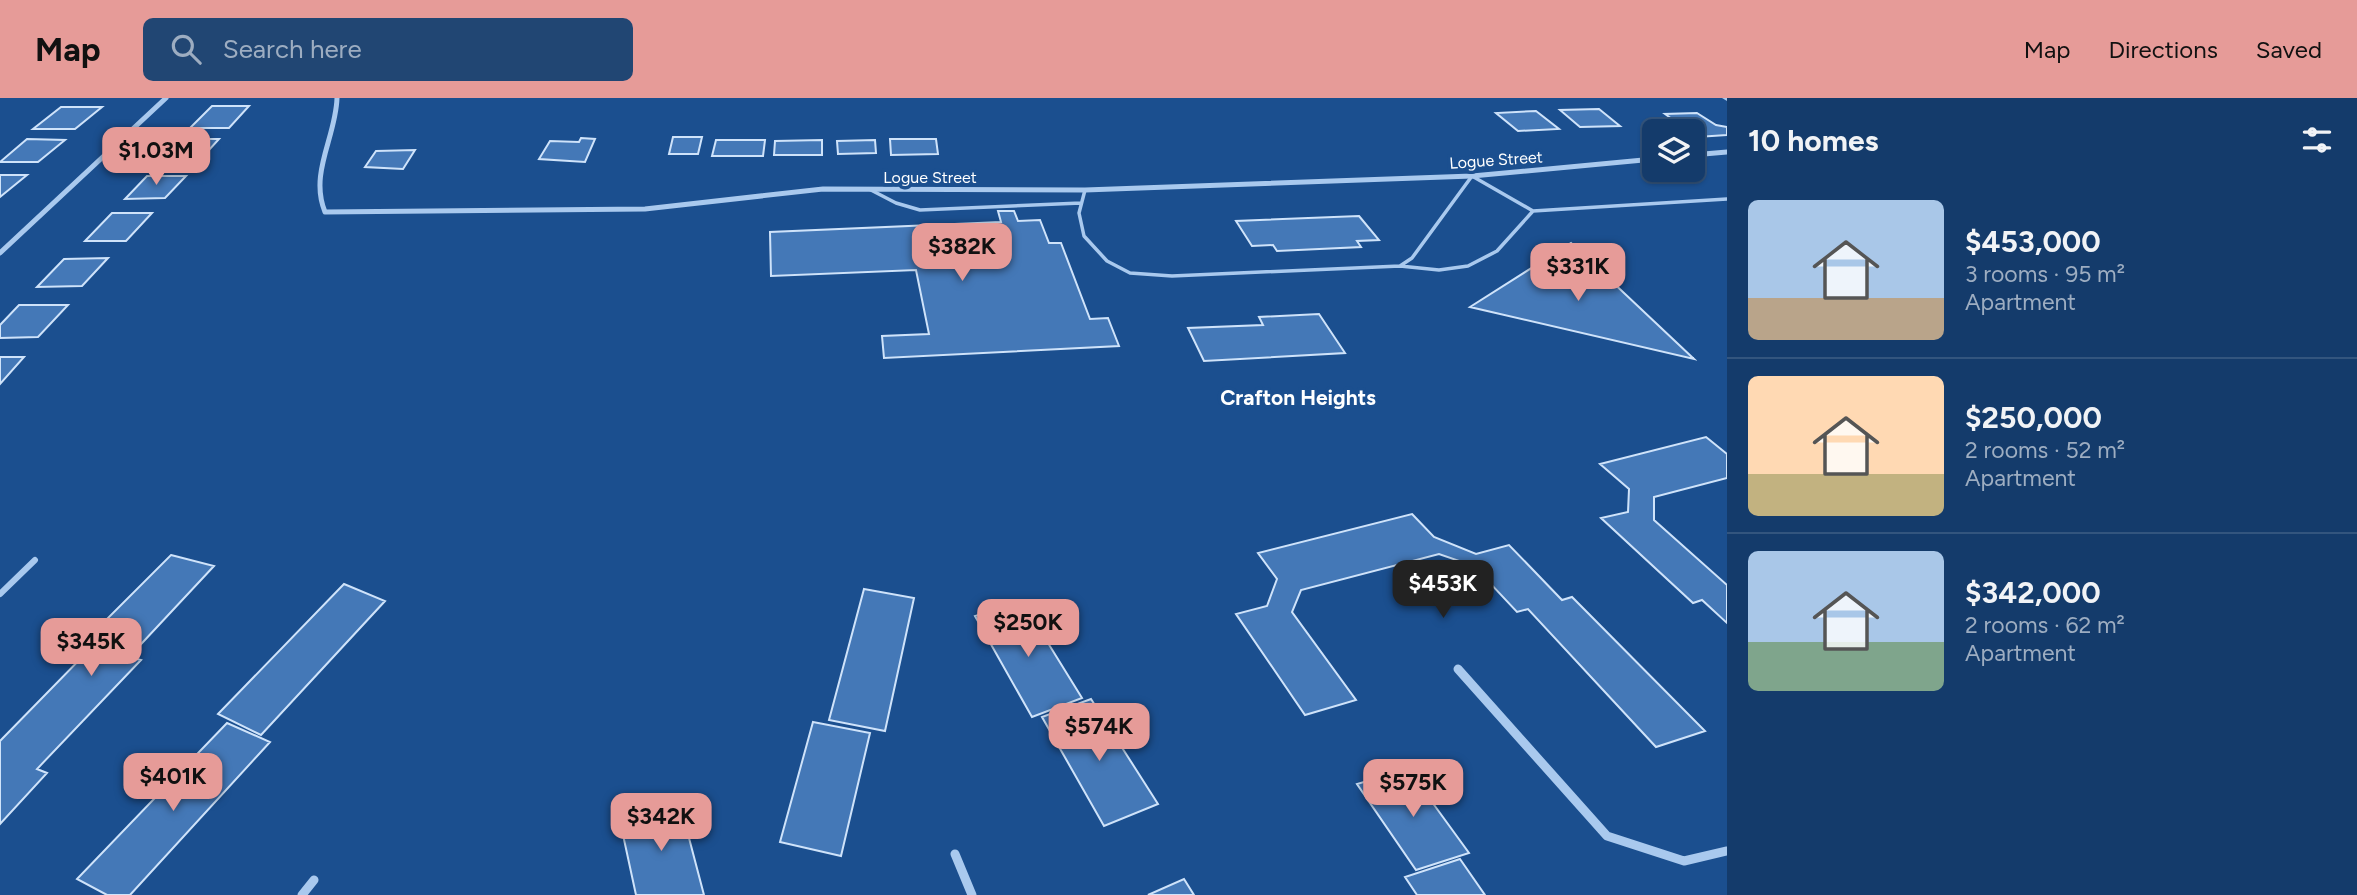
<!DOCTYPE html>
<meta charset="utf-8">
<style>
body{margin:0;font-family:Figtree,sans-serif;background:#214673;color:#f1f3f6;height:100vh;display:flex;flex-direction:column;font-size:26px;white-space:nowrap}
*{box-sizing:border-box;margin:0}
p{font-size:23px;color:#9dadc1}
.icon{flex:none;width:38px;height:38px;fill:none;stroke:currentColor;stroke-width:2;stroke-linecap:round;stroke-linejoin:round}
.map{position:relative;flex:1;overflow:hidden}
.drawer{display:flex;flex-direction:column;background:#143b6b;width:630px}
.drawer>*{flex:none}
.tools{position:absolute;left:1642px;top:21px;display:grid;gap:14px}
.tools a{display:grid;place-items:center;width:63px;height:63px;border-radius:10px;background:#143b6b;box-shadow:0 2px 5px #0004,0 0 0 2px #33557e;font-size:35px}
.price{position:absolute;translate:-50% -60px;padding:0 16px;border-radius:14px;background:#e69b98;color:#111;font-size:23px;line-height:46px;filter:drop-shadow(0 2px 4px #0008)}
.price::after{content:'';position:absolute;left:50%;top:42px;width:21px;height:16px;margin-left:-10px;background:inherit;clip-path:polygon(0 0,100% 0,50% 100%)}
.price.on{background:#222;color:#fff}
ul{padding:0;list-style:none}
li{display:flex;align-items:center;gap:21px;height:175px;padding:0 21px}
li+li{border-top:2px solid #33557e}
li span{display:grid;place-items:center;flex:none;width:196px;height:140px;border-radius:10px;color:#555}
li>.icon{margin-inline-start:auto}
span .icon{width:84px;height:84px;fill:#fffc;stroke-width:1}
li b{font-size:30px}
h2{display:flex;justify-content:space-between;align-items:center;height:84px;padding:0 21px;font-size:30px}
header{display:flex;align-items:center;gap:42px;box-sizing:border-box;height:98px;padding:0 35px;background:#e69b98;color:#111}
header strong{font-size:33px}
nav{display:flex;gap:38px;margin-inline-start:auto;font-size:24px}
.search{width:490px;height:63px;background:#214673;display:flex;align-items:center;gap:18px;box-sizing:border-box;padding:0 24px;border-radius:10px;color:#9dadc1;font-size:26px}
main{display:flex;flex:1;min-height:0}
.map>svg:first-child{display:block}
</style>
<header>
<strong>Map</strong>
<div class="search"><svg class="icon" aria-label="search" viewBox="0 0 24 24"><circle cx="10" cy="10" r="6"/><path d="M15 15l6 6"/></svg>Search here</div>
<nav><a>Map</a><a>Directions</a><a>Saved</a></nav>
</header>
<main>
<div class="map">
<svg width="1727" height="797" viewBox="0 0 1727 797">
<rect width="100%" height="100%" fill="#1b4f8f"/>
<!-- building -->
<path fill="#4478b7" stroke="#cfe3fa" stroke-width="2" d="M212,8H249L229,30H190Z
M61,9H102L75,31H33Z
M1599,11L1620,28L1580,29L1560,12Z
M1536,13L1559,31L1518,33L1496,15Z
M1697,15L1716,27L1727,29V37L1697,39L1665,16Z
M673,39H702L698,56H669Z
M581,40L595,41L585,64L539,61L550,43L579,44Z
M27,41L65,42L38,64H0Z
M180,41H219L198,64H158Z
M890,41H936L938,56L891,57Z
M716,42H765L763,58H712Z
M822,42V57H774L775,43Z
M875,42L876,55L838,56L837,43Z
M415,52L403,71L365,69L376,53Z
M0,77H27L0,99Z
M147,78H186L165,100L125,101Z
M998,113H1014L1018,123L1040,122L1049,145H1061L1090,221L1108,220L1119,248L884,260L882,238L929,236L916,172L771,178L770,134L1001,124Z
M112,115H152L126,143H85Z
M1359,118L1379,142L1357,143L1361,149L1277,153L1273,147L1252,148L1236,123Z
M1571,145L1694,261L1470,209Z
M108,160L82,188L37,189L64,161Z
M19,207H68L38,239L0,240V227Z
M1319,216L1345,255L1204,263L1188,230L1263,227L1259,219Z
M0,259H24L0,286Z
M1706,339L1727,356V380L1654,399V422L1727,487V525L1702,502L1693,505L1601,420L1628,414L1629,391L1600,366Z
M1412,416L1434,439L1476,456L1509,447L1562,502L1572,499L1705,633L1656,649L1528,511L1517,514L1474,468L1439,456L1301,492L1292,514L1356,602L1305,617L1236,516L1267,508L1277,481L1258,455Z
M171,457L214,468L129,559L141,562L37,671L47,675L0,726V643L92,549L82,546Z
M344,486L385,503L261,637L218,616Z
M864,491L914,500L885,633L829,622Z
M1022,503L1082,600L1032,619L975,518Z
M1091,601L1158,706L1104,728L1042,619Z
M813,624L870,635L841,758L780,744Z
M227,625L270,644L130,797H107L77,781Z
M1408,671L1469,755L1416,772L1357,686Z
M679,702L704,797H636L620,723Z
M1460,761L1485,797H1417L1405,779Z
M1184,781L1194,797H1148Z"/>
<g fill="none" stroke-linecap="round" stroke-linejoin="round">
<!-- service-far1 -->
<path stroke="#a9c9ee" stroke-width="3.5" d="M869,91L896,105L920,112L1081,105
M1085,92L1079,115L1084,138L1107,163L1130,175L1172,178L1400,168L1439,172L1468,168L1497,153L1533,113L1727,101
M1400,168L1412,160L1472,78L1533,113"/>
<!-- service -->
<path stroke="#a9c9ee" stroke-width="6" d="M0,496L35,462"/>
<!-- minor-far1 -->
<path stroke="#a9c9ee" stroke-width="5" d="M337,0C336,39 309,75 325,114L645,111L823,91L1085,92L1472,78L1654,61
M1692,57L1727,54
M0,155L166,0"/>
<!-- minor -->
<path stroke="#a9c9ee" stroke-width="9" d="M1458,571L1607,738L1684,763L1727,753
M955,756L972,797
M302,797L314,782"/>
<!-- tertiary -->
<path fill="#a9c9ee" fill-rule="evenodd" d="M1722,0H1727V3Z"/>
</g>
<g text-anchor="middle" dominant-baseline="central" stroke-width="7" stroke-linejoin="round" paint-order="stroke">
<!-- far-street labels -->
<g font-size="16" fill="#fff" stroke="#1b4f8f">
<text transform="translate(1496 62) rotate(-4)">Logue Street</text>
<text x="930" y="79">Logue Street</text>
</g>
<!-- neighbourhood labels -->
<g font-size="21" font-weight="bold" fill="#fff" stroke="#1b4f8f">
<text x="1298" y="299">Crafton Heights</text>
</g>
</g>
</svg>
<div class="tools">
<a><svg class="icon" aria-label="layers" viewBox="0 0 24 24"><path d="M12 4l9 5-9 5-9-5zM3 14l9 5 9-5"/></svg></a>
</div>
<b class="price" style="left:156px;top:89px">$1.03M</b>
<b class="price" style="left:962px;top:185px">$382K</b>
<b class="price" style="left:1578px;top:205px">$331K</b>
<b class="price on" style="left:1443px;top:522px">$453K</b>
<b class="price" style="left:1028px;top:561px">$250K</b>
<b class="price" style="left:91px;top:580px">$345K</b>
<b class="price" style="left:1099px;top:665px">$574K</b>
<b class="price" style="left:173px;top:715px">$401K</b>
<b class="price" style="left:1413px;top:721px">$575K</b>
<b class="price" style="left:661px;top:755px">$342K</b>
</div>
<section class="drawer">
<h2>10 homes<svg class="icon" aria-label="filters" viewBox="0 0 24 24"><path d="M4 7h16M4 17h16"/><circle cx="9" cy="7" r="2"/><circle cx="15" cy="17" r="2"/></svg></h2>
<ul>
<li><span style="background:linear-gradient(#a9c7e8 70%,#b9a48a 0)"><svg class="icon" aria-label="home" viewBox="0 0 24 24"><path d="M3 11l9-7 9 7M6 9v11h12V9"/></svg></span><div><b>$453,000</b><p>3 rooms · 95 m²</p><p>Apartment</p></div></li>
<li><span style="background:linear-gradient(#ffd9b3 70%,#c2b280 0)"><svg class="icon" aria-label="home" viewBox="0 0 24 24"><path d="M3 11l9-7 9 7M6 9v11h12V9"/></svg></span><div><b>$250,000</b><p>2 rooms · 52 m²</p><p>Apartment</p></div></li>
<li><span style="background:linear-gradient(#a9c7e8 65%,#7fa58c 0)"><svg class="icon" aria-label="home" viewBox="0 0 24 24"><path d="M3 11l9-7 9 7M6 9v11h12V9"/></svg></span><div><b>$342,000</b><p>2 rooms · 62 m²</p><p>Apartment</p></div></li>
</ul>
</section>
</main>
